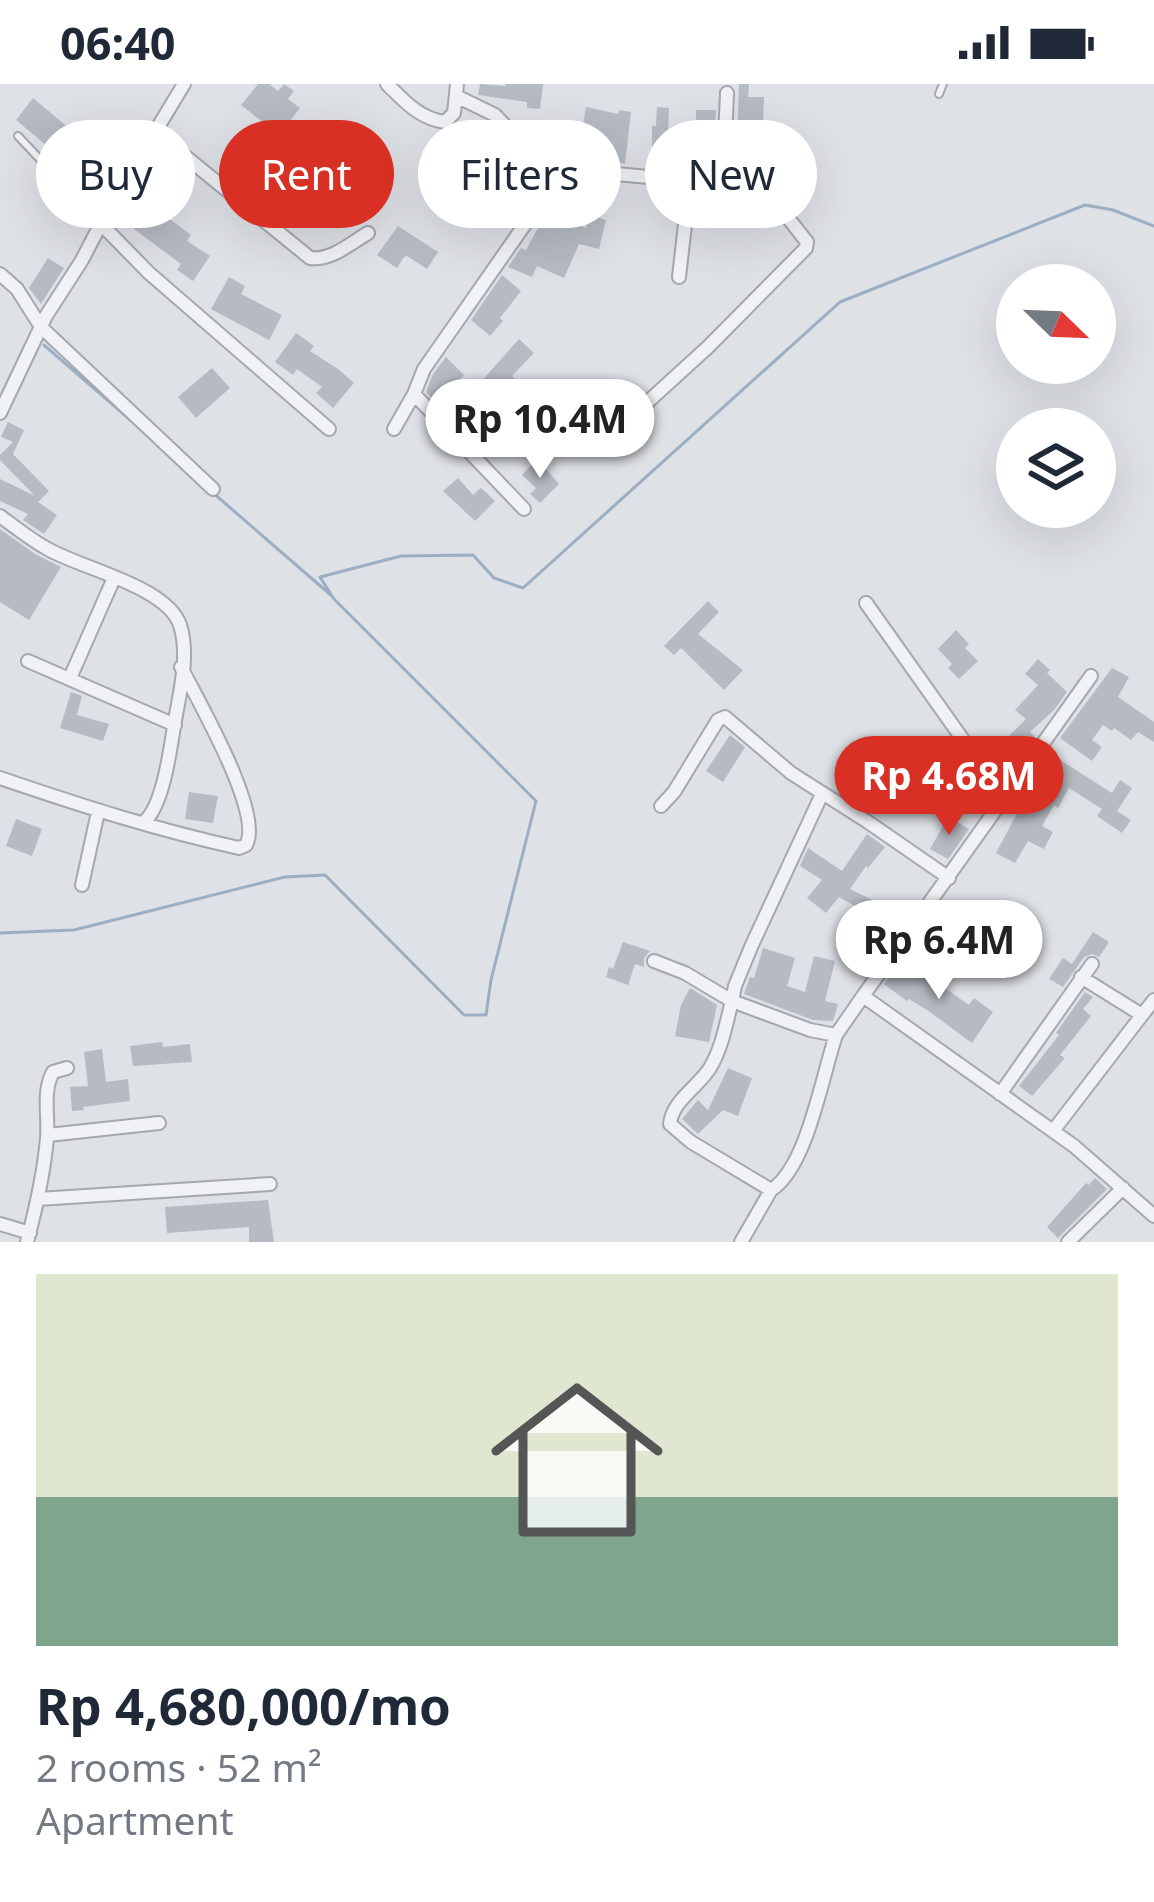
<!DOCTYPE html>
<meta charset="utf-8">
<style>
body{margin:0;font-family:"Noto Sans",sans-serif;background:#f2f2f3;color:#1f2937;height:100vh;display:flex;flex-direction:column;font-size:45px;white-space:nowrap}
*{box-sizing:border-box;margin:0}
p{font-size:39px;color:#747a83}
.icon{flex:none;width:66px;height:66px;fill:none;stroke:currentColor;stroke-width:2;stroke-linecap:round;stroke-linejoin:round}
.map{position:relative;height:1158px;overflow:hidden}
.side{display:flex;flex-direction:column;background:#fff;flex:1}
.side>*{flex:none}
.hud{position:absolute;left:36px;top:36px;width:1083px;height:108px;display:flex;gap:24px}
.needle{width:78px;rotate:113deg}
.tools{position:absolute;left:996px;top:180px;display:grid;gap:24px}
.tools a{display:grid;place-items:center;width:120px;height:120px;border-radius:50%;background:#fff;box-shadow:0 12px 48px #0002;font-size:60px}
.price{position:absolute;translate:-50% -102px;padding:0 27px;border-radius:42px;background:#fff;color:#222;font-size:39px;line-height:78px;filter:drop-shadow(0 3px 6px #0008)}
.price::after{content:'';position:absolute;left:50%;top:72px;width:36px;height:27px;margin-left:-18px;background:inherit;clip-path:polygon(0 0,100% 0,50% 100%)}
.price.on{background:#d93025;color:#fff}
ul{padding:0;list-style:none}
li{display:grid;align-content:center;gap:24px;height:636px;padding:0 36px}
li span{display:grid;place-items:center;height:372px;border-radius:0px;color:#555}
li>.icon{margin-inline-start:auto}
span .icon{width:216px;height:216px;fill:#fffc;stroke-width:1}
li b{font-size:51px}
.tag{padding:0 42px;border-radius:54px;background:#fff;box-shadow:0 12px 48px #0002;font-size:42px;line-height:108px}
.tag.on{background:#d93025;color:#fff}
.status{display:flex;justify-content:space-between;align-items:center;height:84px;padding:0 60px;background:#fff;direction:ltr}
.status svg{height:33px;fill:currentColor}
.map>svg:first-child{display:block}
</style>
<div class="status"><b>06:40</b><svg viewBox="0 0 49 12"><path d="M0 12V9h3v3zM5 12V6h3v6zM10 12V3h3v9zM15 12V0h3v12zM26 1h20v11H26zM47 4h2v5h-2z"/></svg></div>
<div class="map">
<svg width="1154" height="1158" viewBox="0 0 1154 1158">
<rect width="100%" height="100%" fill="#dee1e6"/>
<g fill="none" stroke-linecap="round" stroke-linejoin="round">
<!-- stream -->
<path stroke="#9caec3" stroke-width="3" d="M44,261L142,346
M212,408L332,512
M0,849L74,846L285,793L325,791L464,931H486L491,896L536,717L334,515L320,493L401,472L473,471L494,494L523,504L840,218L1085,121L1113,126L1154,142"/>
</g>
<!-- building -->
<path fill="#b6bac2" d="M258,0H269L278,7L284,0L294,7L288,15L300,24L279,51L241,21Z
M480,0L505,2L506,0H543L540,25L527,24V18L478,11Z
M739,0H749L748,13H764L763,41H757L756,87H736Z
M33,14L70,45L52,66L16,36Z
M586,23L618,30L619,26L631,28L625,80L608,76L607,79L586,77L556,70L563,36L583,40Z
M657,23L669,24L668,50H696V26H716L713,84L671,80L672,74H652V42H656Z
M591,103L606,107L600,134L606,136L599,165L579,160L564,194L537,182L532,193L508,183L521,164L526,166L547,127L586,144L591,125L586,123Z
M152,122L191,151L187,157L210,172L193,197L177,186L181,180L134,145Z
M398,142L438,168L427,185L407,172L404,173L397,184L377,171Z
M48,174L64,184L41,220L29,204Z
M502,191L521,207L500,234L503,237L490,252L471,236Z
M229,193L245,202L241,210L282,231L269,256L211,225Z
M296,249L314,262L310,267L338,285L354,299L333,324L316,309L322,303L297,285L293,291L275,278Z
M519,255L534,269L512,292L514,294L508,301L520,312L504,328L478,301Z
M446,273L464,291L452,304L464,316L449,332L426,308L433,290Z
M212,284L230,304L196,334L178,313Z
M8,338L24,346L13,370L49,407L38,418L57,431L44,450L23,436L28,430L0,417V395L35,412L0,376V371L13,358L1,353Z
M537,375L559,400L540,419L530,410L536,404L522,391Z
M458,394L473,411L481,404L495,417L475,437L443,407Z
M0,445L35,470L61,483L29,536L0,518Z
M708,517L719,528L698,550L743,586L724,606L681,564L674,571L664,562Z
M956,546L969,560L965,564L978,577L959,595L948,584L952,580L938,565Z
M1038,575L1050,586L1047,589L1067,608L1054,626L1030,648L1035,653L1026,665L1024,663L999,688L982,664L992,656L998,663L1026,635L1015,626L1038,601L1025,590Z
M1112,584L1129,593L1118,613L1154,638V658L1138,648L1131,656L1114,644L1112,647L1103,641L1092,656L1102,663L1092,677L1060,654Z
M71,608L82,612L77,631L109,640L103,657L60,644Z
M730,651L745,663L723,698L706,687Z
M1049,669L1112,709L1120,696L1132,704L1117,727L1131,736L1122,749L1097,732L1102,725L1069,704L1058,724L1054,721L1042,742L1053,748L1044,765L1028,757L1015,779L996,769Z
M189,708L218,712L213,739L185,735Z
M948,733L969,745L948,775L930,765Z
M16,735L42,745L32,772L6,762Z
M867,750L885,763L868,784L866,782L850,805L881,820L874,833L839,813L826,829L807,814L822,796L800,782L808,764L842,787Z
M1093,848L1109,858L1099,873L1092,870L1084,873L1063,903L1049,895L1063,874L1072,880Z
M623,858L650,867L644,874V883L635,880L628,901L606,893L609,883L613,885Z
M763,864L795,874L787,902L805,908L814,872L835,877L825,917L838,920L833,937L813,936L744,910L750,893L754,894Z
M902,875L910,882L909,884L927,896L929,893L969,921L974,914L993,928L972,959L927,926L909,915L907,917L884,900Z
M690,904L717,921L709,958L675,952L681,921Z
M1085,908L1093,913L1083,925L1091,932L1060,971L1065,974L1032,1012L1019,1002L1059,951L1056,949Z
M162,958L163,963L190,960L192,978L133,982L130,962Z
M102,965L106,998L128,995L130,1017L83,1023L84,1026L72,1027L70,1003L88,1002L84,968Z
M728,984L752,994L738,1032L723,1026L698,1050L682,1035L698,1016L708,1026Z
M1095,1094L1107,1105L1058,1154L1047,1143L1086,1099L1089,1101Z
M268,1116L274,1158H249V1143L167,1149L165,1123Z"/>
<g fill="none" stroke-linecap="round" stroke-linejoin="round">
<!-- lane casing -->
<g stroke="#a4a8af" stroke-width="10">
<path id="lane" d="M939,10L943,0
M18,52L101,140"/>
</g>
<!-- street casing -->
<g stroke="#a4a8af" stroke-width="16">
<path id="street" d="M387,0C404,17 420,35 445,38L454,29L457,0
M456,12L495,31L537,75L554,81L584,87L723,100L758,106L785,130L807,158L806,164L708,263L629,335
M154,47L310,174C331,177 351,159 368,149
M723,100L727,9
M101,140L149,189L329,345
M0,190L17,205L41,243L213,405
M679,193L690,97
M414,310L524,425
M0,329L46,232L82,176L109,124L184,0
M394,345L414,310L424,285L537,123L549,102L554,81
M0,432C15,443 30,455 46,464C79,484 167,502 180,541C190,572 179,612 174,642C170,667 163,722 144,738
M866,519L1005,715
M28,577L175,641
M1091,592L863,912L1074,1062L1154,1132
M70,594L114,494
M0,694C79,721 157,746 239,764L246,761C264,730 198,617 181,583
M661,722L674,708L718,636L725,633L791,689L868,738L949,794
M82,801L98,728
M654,877L685,889L732,917L735,902L751,863L822,710
M1081,893L1142,931L1154,916
M836,951C822,992 807,1084 771,1106L691,1058L670,1040C672,1017 698,1003 710,984C722,964 726,940 732,917L810,946L836,951L863,912
M1000,1010L1092,880
M1053,1047L1142,931
M48,1051L159,1039
M38,1115L270,1100
M0,1140L30,1149
M27,1158C36,1124 44,1089 47,1054C49,1032 42,1008 53,988L67,984
M741,1158L771,1106
M1068,1158L1123,1104"/>
</g>
<!-- lane -->
<use href="#lane" stroke="#f0f2f5" stroke-width="6"/>
<!-- street -->
<use href="#street" stroke="#f0f2f5" stroke-width="12"/>
</g>
</svg>
<div class="tools">
<a><svg class="needle" viewBox="-14 -14 28 28"><path d="M0-13l5 13h-10z" fill="#e53935"/><path d="M0 13l5-13h-10z" fill="#747a83"/></svg></a>
<a><svg class="icon" aria-label="layers" viewBox="0 0 24 24"><path d="M12 4l9 5-9 5-9-5zM3 14l9 5 9-5"/></svg></a>
</div>
<b class="price" style="left:540px;top:397px">Rp 10.4M</b>
<b class="price on" style="left:949px;top:754px">Rp 4.68M</b>
<b class="price" style="left:939px;top:918px">Rp 6.4M</b>
<div class="hud">
<a class="tag">Buy</a>
<a class="tag on">Rent</a>
<a class="tag">Filters</a>
<a class="tag">New</a>
</div>
</div>
<section class="side">
<ul>
<li><span style="background:linear-gradient(#dfe7d0 60%,#7fa58c 0)"><svg class="icon" aria-label="home" viewBox="0 0 24 24"><path d="M3 11l9-7 9 7M6 9v11h12V9"/></svg></span><div><b>Rp 4,680,000/mo</b><p>2 rooms · 52 m²</p><p>Apartment</p></div></li>
</ul>
</section>
